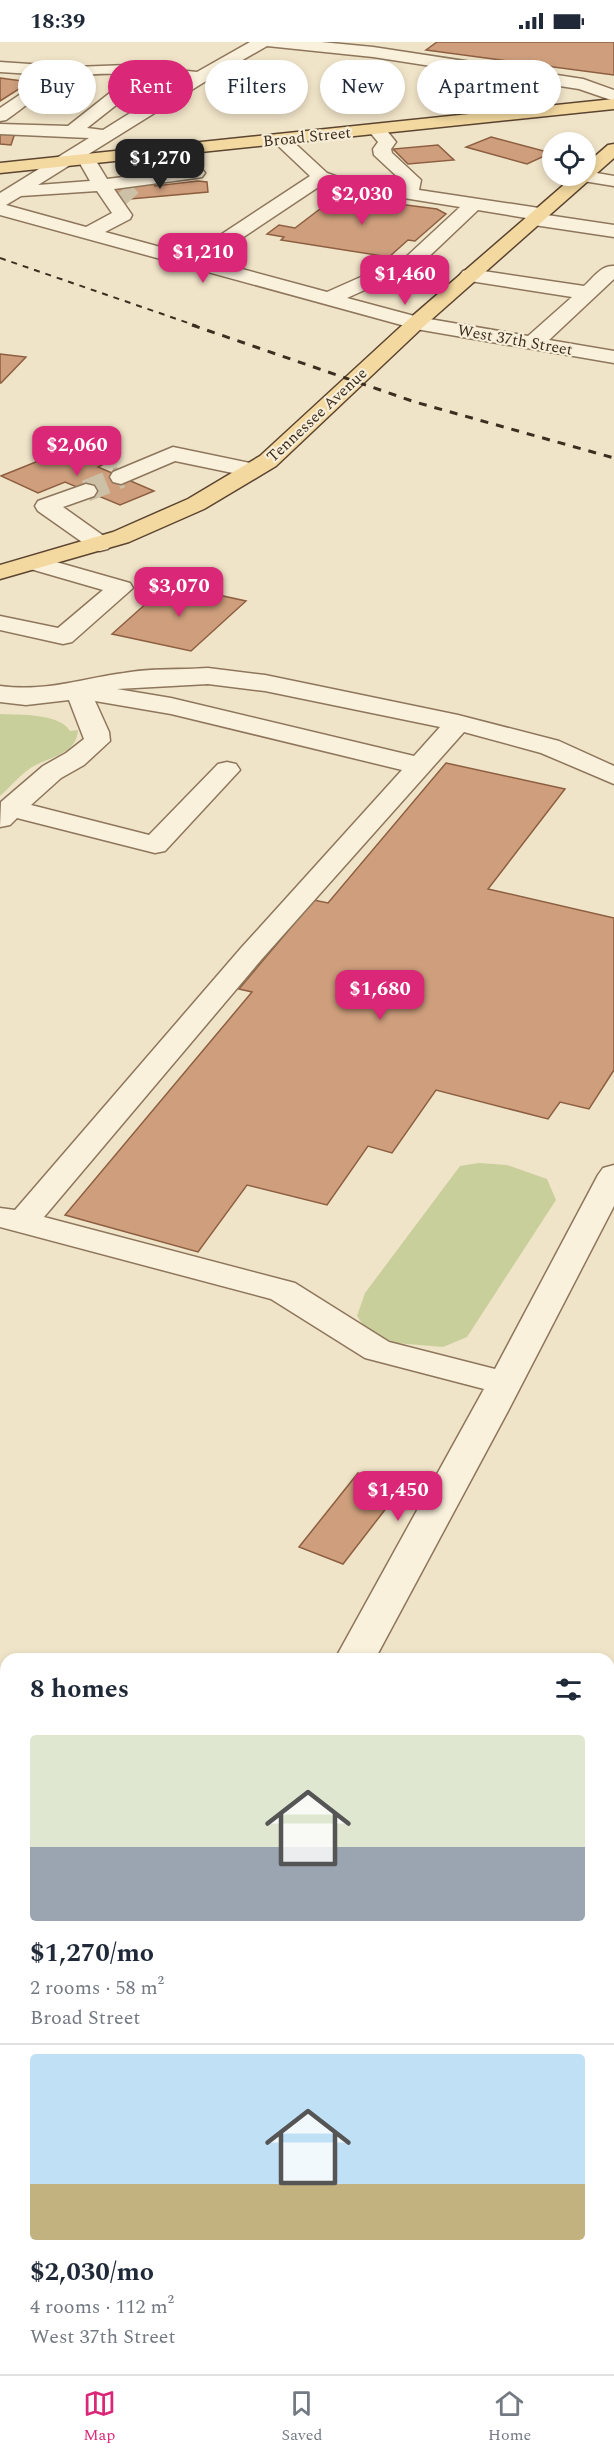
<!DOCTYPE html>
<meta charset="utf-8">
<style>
body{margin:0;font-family:Spectral,serif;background:#f2f2f3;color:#1f2937;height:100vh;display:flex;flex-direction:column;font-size:22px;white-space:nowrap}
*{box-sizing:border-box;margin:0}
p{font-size:20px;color:#747a83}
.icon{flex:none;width:33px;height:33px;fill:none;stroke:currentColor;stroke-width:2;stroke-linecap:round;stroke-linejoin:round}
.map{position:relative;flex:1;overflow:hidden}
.details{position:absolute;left:0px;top:1611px;width:615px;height:722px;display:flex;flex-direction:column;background:#fff;border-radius:18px 18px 0 0;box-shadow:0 3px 9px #0003}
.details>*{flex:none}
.hud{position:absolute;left:18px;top:18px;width:579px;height:54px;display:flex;gap:12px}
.fabs{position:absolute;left:542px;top:90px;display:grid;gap:12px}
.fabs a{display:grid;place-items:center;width:54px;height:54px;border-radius:50%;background:#fff;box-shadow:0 3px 9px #0003;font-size:30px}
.price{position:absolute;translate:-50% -51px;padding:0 14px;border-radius:12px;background:#db2777;color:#fff;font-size:20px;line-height:39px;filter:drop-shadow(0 2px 3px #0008)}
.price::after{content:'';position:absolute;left:50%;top:36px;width:18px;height:14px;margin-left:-9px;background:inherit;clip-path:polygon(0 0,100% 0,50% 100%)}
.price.active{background:#222;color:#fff}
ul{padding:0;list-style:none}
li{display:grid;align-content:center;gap:12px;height:318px;padding:0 30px}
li+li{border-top:2px solid #e0e1e3}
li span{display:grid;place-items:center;height:186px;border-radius:6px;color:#555}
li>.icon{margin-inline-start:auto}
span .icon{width:108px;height:108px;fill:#fffc;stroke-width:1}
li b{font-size:26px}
h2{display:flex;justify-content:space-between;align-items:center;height:72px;padding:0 30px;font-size:26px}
.pill{padding:0 21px;border-radius:27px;background:#fff;box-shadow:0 3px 9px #0003;font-size:21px;line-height:54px}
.pill.active{background:#db2777;color:#fff}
.status{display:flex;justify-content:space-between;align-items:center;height:42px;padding:0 30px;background:#fff;direction:ltr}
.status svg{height:16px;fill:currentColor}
.menu{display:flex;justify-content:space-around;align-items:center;height:84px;border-top:2px solid #e0e1e3;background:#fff;font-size:16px;color:#747a83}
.menu a{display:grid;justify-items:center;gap:3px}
.menu .active{color:#db2777}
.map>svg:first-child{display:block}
</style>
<div class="status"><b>18:39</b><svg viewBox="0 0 49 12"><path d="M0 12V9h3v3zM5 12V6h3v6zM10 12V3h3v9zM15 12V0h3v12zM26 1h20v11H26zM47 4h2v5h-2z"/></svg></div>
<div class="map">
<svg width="614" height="2332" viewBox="0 0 614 2332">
<rect width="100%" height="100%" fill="#f0e4c8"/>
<!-- green -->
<path fill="#c9cf9b" d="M0,672C19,673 60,671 70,689L78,688C77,712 49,715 32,725C21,732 10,745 0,754Z
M479,1121L507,1123L547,1137L556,1158L467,1295L443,1305L395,1301L368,1290L357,1274L365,1251L460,1124Z"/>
<!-- cemetery -->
<path fill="#bfc49a" d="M609,1796H614V2332H0V1814H6V2326H609Z"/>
<!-- building -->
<path fill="#cf9f7d" stroke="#8d5f41" stroke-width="1.5" d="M437,0H614V33L426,8Z
M0,36L30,40L0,59Z
M0,88H16L11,103L0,102Z
M491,95L551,111L527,122L466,105Z
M438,103L454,118L408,122L393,107Z
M198,139L207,140L208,150L119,158L111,148L153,141L155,144Z
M337,154L437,167L446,172L415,199L408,198L389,215L281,198L284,195L267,192L279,183L295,186Z
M0,312L26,315L1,341H0Z
M68,407L104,422L98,425L154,449L120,463L65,440L38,451L1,434Z
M168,542L246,559L191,609L112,592Z
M446,721L565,747L488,847L614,876V1028L589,1067L560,1060L548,1077L436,1048L392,1111L368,1104L327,1163L247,1143L198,1210L65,1173L252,950L239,947L314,858L328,861Z
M358,1431L401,1447L343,1522L299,1505Z"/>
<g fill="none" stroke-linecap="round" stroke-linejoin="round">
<!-- minor-tunnel-far1 -->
<path stroke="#ccc0a6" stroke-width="18" stroke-dasharray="18 9" stroke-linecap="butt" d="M123,147L132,157"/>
<!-- minor-tunnel -->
<path stroke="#ccc0a6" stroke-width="22" stroke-dasharray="22 11" stroke-linecap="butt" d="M86,449L121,435"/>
<!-- minor casing -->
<g stroke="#8d765c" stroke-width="3">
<path id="minor" d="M250,0H321L373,5L583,37L614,48V59L579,47L373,15L267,4L206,39L87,113L93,114L107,137L196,126L202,127L205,131L202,135L196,136L114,147L132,173L130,177L105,190L190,213L310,134L272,98L275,94H287L327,131L338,135L402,145L403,140L374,113L373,107L378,100L368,88L371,84H383L396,100L391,107L392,111L421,138L419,148L539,166L546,168L547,173L614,183V195L534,183L527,181L526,176L478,168L420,223L347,256L418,275L528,294L572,255L470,239L463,237L460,233L463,229L470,227L584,244C593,236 601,223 614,224V237L549,298L614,309V321L416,287L0,173V151L89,96L0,92V82L68,84L111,50L117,49L157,54L183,38C149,35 95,25 64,39C43,48 25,65 6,78L0,79V66L49,33L0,30V20L74,25L128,23L197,30ZM120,60L143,63L103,88L87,86ZM78,118L90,139L38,143ZM323,142L335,145L460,165L406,215L327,250L209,218ZM97,149L112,171L86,185L6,163L21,154Z
M585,129L614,134V144L577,138L574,134H585Z
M173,405L260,423L263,428L260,433L252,435L175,419L121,442L113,440L110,435L113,430Z
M86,442L94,444L97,449L94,454L63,465L108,497L112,502L108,507L100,509L92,507L38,469L35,464L38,459Z
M35,514L130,541L133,546L72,600L63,602L0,588V574L58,586L103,548L27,526L23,521L27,516Z
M208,626L265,633L458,673L559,699L614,724V742L541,711L464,690L261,918L44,1175L295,1241L389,1300L495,1327L598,1133L603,1126L614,1123V1164L508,1369L375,1617H335L484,1347L365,1316L271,1257L0,1185V1166L15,1168L241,906L402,728L171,672L95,659L109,690L110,699L84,723L61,736L31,763L149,793L218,722L227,720L236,722L240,728L165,809L155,811L17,776L10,783L0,785L1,760L43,724L66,711L84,697L69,658L26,663L0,660V644C48,650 79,637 124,631C151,626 180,628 208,626ZM208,642L265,649L440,685L414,714L171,656L117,647Z
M609,1878H614V1914H609Z
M63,2326H113L112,2332H62Z"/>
</g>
<!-- major casing -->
<g stroke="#5b4430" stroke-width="3">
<path id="major" d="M614,57V67L0,131V121Z
M614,102V116L423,285L276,424L204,467L129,500L0,537V523L113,490L188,457L260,414L409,277L574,134H585V123L608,103Z
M609,1721H614V1753H609Z
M0,1740H6V1772H0Z"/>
</g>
<!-- minor -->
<use href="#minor" fill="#faf1dc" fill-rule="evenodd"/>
<!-- major -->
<use href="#major" fill="#f3d9a0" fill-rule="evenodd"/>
<!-- rail-far1 -->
<path stroke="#3d2e20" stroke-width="2" stroke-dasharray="6 6" stroke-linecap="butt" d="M0,216L197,284"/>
<!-- rail -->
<path stroke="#3d2e20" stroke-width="3" stroke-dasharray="8 8" stroke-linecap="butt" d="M192,283L415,360L614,416"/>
</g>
<g text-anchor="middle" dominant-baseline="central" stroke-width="4.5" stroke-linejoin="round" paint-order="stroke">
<!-- far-street labels -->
<g font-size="16" fill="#3d2e20" stroke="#f7eed8">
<text transform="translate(307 95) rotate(-6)">Broad Street</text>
<text transform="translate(515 298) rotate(10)">West 37th Street</text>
<text transform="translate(317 373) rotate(-43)">Tennessee Avenue</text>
</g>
</g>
</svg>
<div class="fabs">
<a><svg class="icon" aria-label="locate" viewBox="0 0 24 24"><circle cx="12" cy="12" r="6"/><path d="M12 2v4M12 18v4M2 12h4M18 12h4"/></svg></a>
</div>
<b class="price active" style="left:160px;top:148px">$1,270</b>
<b class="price" style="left:362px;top:184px">$2,030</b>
<b class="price" style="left:203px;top:242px">$1,210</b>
<b class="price" style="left:405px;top:264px">$1,460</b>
<b class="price" style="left:77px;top:435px">$2,060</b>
<b class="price" style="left:179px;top:576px">$3,070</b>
<b class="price" style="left:380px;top:979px">$1,680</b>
<b class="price" style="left:398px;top:1480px">$1,450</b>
<div class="hud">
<a class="pill">Buy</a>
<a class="pill active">Rent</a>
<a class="pill">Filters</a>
<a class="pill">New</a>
<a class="pill">Apartment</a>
</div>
<section class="details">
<h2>8 homes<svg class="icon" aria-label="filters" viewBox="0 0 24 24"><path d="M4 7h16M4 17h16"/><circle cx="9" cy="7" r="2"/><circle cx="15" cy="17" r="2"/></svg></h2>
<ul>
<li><span style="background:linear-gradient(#dfe7d0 60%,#9aa5b1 0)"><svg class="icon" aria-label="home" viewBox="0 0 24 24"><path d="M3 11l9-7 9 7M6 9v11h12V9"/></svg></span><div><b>$1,270/mo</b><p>2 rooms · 58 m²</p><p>Broad Street</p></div></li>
<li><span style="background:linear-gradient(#bfe0f5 70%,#c2b280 0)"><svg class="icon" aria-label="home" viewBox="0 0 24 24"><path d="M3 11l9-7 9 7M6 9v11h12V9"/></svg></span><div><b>$2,030/mo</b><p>4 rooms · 112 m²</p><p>West 37th Street</p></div></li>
</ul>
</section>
</div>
<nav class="menu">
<a class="active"><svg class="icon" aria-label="map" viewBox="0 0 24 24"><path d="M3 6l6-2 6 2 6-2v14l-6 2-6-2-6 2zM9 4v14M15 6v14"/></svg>Map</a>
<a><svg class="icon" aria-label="saved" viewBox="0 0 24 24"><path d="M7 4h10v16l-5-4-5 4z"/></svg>Saved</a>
<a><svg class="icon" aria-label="home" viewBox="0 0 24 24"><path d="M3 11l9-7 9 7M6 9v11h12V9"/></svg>Home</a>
</nav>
